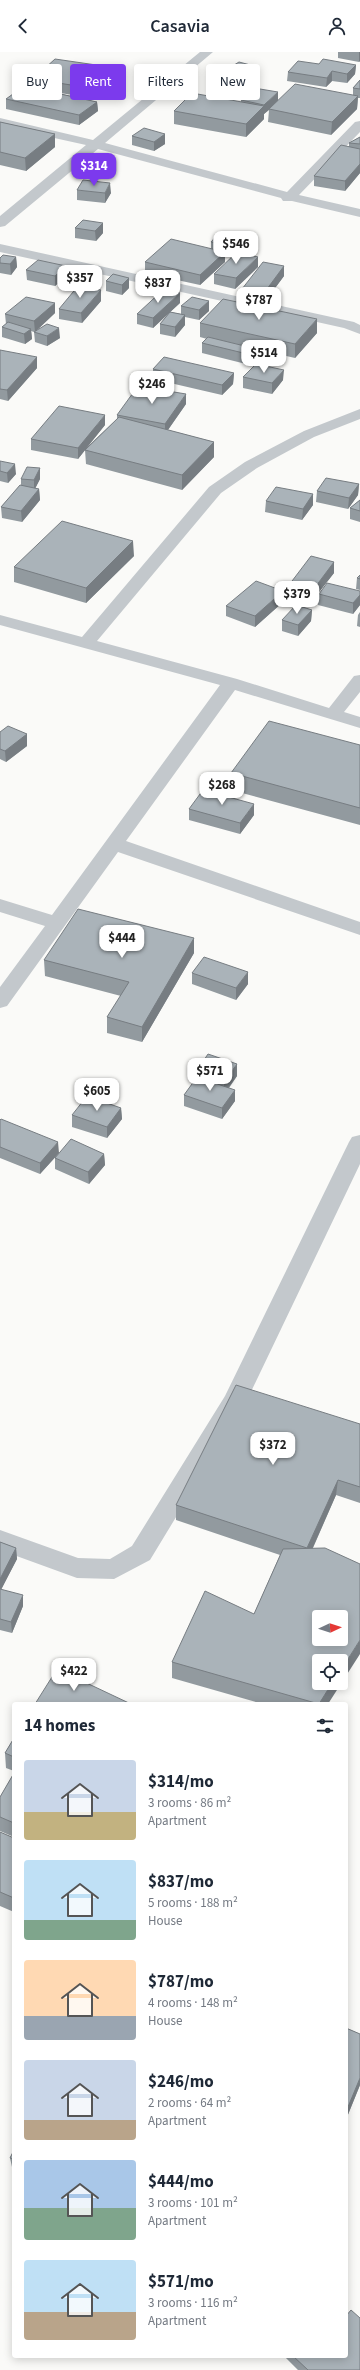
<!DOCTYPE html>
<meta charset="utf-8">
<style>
body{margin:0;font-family:"Source Sans 3",sans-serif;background:#f6f6f7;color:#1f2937;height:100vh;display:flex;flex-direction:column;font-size:15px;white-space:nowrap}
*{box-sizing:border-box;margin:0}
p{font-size:13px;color:#747a83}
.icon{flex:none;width:22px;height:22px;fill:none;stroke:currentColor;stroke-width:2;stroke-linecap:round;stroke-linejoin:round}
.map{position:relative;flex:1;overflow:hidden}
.drawer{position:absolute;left:12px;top:1650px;width:336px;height:656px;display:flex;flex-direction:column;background:#fff;border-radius:4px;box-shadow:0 2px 10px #0003}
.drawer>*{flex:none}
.banner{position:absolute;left:12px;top:12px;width:336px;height:36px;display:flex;gap:8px}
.needle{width:26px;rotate:86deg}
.controls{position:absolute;left:312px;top:1558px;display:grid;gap:8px}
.controls a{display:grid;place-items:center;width:36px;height:36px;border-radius:4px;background:#fff;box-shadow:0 2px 10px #0003;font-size:20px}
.price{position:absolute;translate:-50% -34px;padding:0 9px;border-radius:8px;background:#fff;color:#222;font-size:13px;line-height:26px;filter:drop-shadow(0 1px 2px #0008)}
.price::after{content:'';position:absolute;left:50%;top:24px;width:12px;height:9px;margin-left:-6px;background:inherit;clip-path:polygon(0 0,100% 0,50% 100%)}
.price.active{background:#7c3aed;color:#fff}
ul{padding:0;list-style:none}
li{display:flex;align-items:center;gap:12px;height:100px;padding:0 12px}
li span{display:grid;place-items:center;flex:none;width:112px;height:80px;border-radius:4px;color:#555}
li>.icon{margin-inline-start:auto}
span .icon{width:48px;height:48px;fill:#fffc;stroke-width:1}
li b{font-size:17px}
h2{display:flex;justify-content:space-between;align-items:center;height:48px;padding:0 12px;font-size:17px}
.chip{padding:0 14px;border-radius:4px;background:#fff;box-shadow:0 2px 10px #0003;font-size:14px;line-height:36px}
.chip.active{background:#7c3aed;color:#fff}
header{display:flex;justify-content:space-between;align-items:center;height:52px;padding:0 12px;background:#fff;font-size:18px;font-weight:600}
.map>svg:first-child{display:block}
</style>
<header><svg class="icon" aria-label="back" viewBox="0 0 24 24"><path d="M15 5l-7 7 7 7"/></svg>Casavia<svg class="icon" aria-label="person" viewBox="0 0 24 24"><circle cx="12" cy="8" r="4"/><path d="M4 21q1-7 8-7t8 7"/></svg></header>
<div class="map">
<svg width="360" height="2318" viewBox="0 0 360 2318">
<rect width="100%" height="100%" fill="#fafaf8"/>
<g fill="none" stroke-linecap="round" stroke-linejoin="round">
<!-- minor -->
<path fill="#c3c8cc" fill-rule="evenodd" d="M200,0H213L105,91L287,140L355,70L360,69V80L299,143L360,157V165L292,149H283L281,146L98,97L5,174L0,175V164L86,93L0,74V66L93,88Z
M0,192L354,270L360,273V282L344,276L0,200Z
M360,357V367L314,385L257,416L221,441L97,589L237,627L329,656L354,624L360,623V640L344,660L360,665V676L235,638L126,789L360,870V883L118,800L7,954L0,956V935L45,874L0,860V847L52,863L220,633L0,573V563L82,585L209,435L245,410L304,379Z
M360,1083V1112L247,1348L150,1508L114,1527L77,1526L0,1498V1478L78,1506L110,1507L132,1494L225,1344L349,1090L352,1085Z"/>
</g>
<!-- wall -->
<path fill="#929a9f" d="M338,0H360V9L359,10L338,6Z
M319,12L356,13L355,22L347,31L332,29L326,35L287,29L288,20Z
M110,15L111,25L90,46L49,39L97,50L98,59L79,73L6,57V47L34,36L33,27Z
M258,15V24L245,32L226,28V18Z
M360,28V46H358L357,57L331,83L268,70L269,58L264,62V67L246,85L174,72V59L241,50V48L278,49L353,43V36Z
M0,70L55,82V95L26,119L0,113Z
M165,82V92L154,99L132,93V84Z
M360,85V121L345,139L314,134V124L349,95V91Z
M77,138L111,141L105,151L77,148Z
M103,171V181L96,189L75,186V176Z
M230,183V193L224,199L225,210L200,233L145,221V210L211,196V190Z
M16,205L17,215L11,223L0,221V206Z
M66,214V224L55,234L27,228L26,218Z
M284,214V224L264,251L242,247V237Z
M258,215L235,237L214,232V222Z
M98,221L99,231L95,236L82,234L81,224Z
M129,226V236L122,243L106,239V229Z
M101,249L82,271L59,267V257Z
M209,249V259L199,268L185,265V273L175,285L160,282V272L169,261L153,276L137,272V262L180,251L170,260L181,262V254Z
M55,251V261L36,279L60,286L47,294L35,290L34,280L31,279L32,287L25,292L2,285V275L6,272L5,262Z
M200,271L317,281L295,306L269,300V310L265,314L283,328L272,342L243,336V325L254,314L202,301V291L207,287L200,285Z
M0,298L37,316L8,349L0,347Z
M153,317L234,321L233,332L222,343L153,327Z
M186,352L168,378L214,390V405L182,438L86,412L85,398L78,407L31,398V387L105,373L86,396L117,367V363Z
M0,409L16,422L8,431L0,429Z
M40,416V427L35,436L39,437L40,448L22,470L2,466L1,455L21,433V427Z
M359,432L358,443L348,457L316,450L317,439Z
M313,442V453L302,468L265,460L266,449Z
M360,448V470L350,467V456Z
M134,504L86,551L14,530V515Z
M334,510V521L312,549L289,544V533Z
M360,523V538L356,537L357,526Z
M360,539V553L353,562L318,553L319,542Z
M283,550L255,575L226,564V554Z
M312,558L311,569L298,584L282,579V568Z
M360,560V575L357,574L358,563Z
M0,680L27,682V694L6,710L0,707Z
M360,693V773L231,738V721Z
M189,757L254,763L240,782L189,768Z
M194,886V901L142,990L107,981V965L121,944L45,924L44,908Z
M192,921L248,932L236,948L192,932Z
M196,1020L237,1024L229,1036L235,1049L222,1067L184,1054V1043L196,1027Z
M121,1056L122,1067L107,1086L72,1075V1063Z
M0,1068L59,1101L40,1122L0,1106Z
M104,1102L105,1113L89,1132L55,1117V1106Z
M360,1372V1451L336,1443L313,1496L328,1652H263L172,1626V1610L254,1562L280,1503L176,1468V1453Z
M0,1490L16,1496L17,1507L1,1537L23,1554L12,1581L0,1578Z
M14,1686V1719L6,1716L5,1701Z
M14,1721V1785L0,1779V1745Z
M0,1780L14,1786V1860L0,1854Z
M346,1976L360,1982V2033L347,2065L346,2064Z
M14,2098V2116L12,2115L10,2106Z
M284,2304H346L360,2318H298Z"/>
<!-- shaded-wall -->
<path fill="#777d82" d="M359,0H360V9L359,10Z
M356,13L355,22L347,31V22Z
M110,15L111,25L90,46V36Z
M258,15V24L245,32V23Z
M332,19V29L326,35L327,26Z
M278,40V50L264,62V53Z
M358,44L357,57L331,83L332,70Z
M97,50L98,59L79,73V63Z
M264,54V67L246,85V72Z
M55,82V95L26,119L25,106Z
M165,82V92L154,99V90Z
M360,112V121L345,139V129Z
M110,131L111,141L105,151V141Z
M103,171V181L96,189L95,179Z
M230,183V193L223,202V192Z
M225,200V210L200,233V223Z
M16,205L17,215L11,223L10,212Z
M258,205V215L235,237L236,226Z
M66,214V224L55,234V224Z
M284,214V224L264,251V241Z
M98,221L99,231L95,236V226Z
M129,226V236L122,243V233Z
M101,238V249L82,271L81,261Z
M180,241V251L153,276V266Z
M209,249V259L199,268V258Z
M55,251V261L35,280L34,269Z
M185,263V273L175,285V275Z
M317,267V281L295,306V292Z
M59,276L60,286L47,294V284Z
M31,277L32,287L25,292L24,282Z
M269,300V310L263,316L264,306Z
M37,305V316L8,349L7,338Z
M284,318L283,328L272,342V331Z
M234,321L233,332L222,343V333Z
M186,342V352L165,382V372Z
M105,363V373L78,407V396Z
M214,390V405L182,438V423Z
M15,412L16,422L8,431L7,421Z
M40,416V427L34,439V428Z
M359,432L358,443L348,457L349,446Z
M39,437L40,448L22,470L21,459Z
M313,442V453L302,468L303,457Z
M133,489L134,504L86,551V536Z
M334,510V521L312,549L313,538Z
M283,539V550L255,575V564Z
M360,543V553L353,562V551Z
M312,558L311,569L298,584V573Z
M27,682V694L6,710L5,699Z
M254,752V763L240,782V771Z
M194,886V901L142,990V975Z
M248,920V932L236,948V936Z
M237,1012V1024L224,1042V1030Z
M235,1038V1049L222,1067V1056Z
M121,1056L122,1067L107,1086V1075Z
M58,1090L59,1101L40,1122V1111Z
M104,1102L105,1113L89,1132L88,1120Z
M338,1428L336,1443L306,1511L307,1496Z
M16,1496L17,1507L0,1540V1527Z
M23,1543V1554L12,1581L11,1570Z
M360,1588V1602L328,1652H319L332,1631H341V1618Z
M360,2026V2033L347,2065L348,2055Z"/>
<!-- building -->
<path fill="#aab3b9" stroke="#777d82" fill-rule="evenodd" d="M55,7L110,15L90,36L33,27Z
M323,7L356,13L347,22L332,19L327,26L288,20L298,9L319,12Z
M239,10L258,15L245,23L226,18Z
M360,28V37L353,36Z
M295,32L358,44L332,70L269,57Z
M24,34L97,50L79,63L6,47Z
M254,36L278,40L264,53L241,48Z
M192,41L264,54L246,72L174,59Z
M0,70L55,82L25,106L0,100Z
M144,76L165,82L154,90L132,84Z
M360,85V92L349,91Z
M341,93L360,97V112L345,129L314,124Z
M83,128L110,131L105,141L77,138Z
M83,168L103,171L95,179L75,176Z
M219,181L230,183L223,192L211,190Z
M171,187L225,200L200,223L145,210Z
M237,200L258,205L236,226L214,222Z
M3,203L16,205L10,212L0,211V206Z
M38,208L66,214L55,224L26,218Z
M263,210L284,214L264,241L242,237Z
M85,219L98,221L95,226L81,224Z
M113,222L129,226L122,233L106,229Z
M78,234L101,238L81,261L59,257Z
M164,237L180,241L153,266L137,262Z
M26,245L55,251L34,269L5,262Z
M192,245L209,249L199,258L181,254Z
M223,247L317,267L295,292L200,271Z
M170,260L185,263L175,275L160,272Z
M8,270L31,277L24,282L2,275Z
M47,272L59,276L47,284L34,280Z
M208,285L269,300L264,306L202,291Z
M0,298L37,305L7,338L0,337Z
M164,305L234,321L222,333L153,317Z
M256,312L284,318L272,331L243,325Z
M138,334L186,342L165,372L117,363Z
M59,354L105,363L78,396L31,387Z
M119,365L214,390L182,423L85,398Z
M0,409L15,412L7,421L0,419Z
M27,415L40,416L34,428L21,427Z
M326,426L359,432L349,446L317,439Z
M20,433L39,437L21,459L1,455Z
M276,435L313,442L303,457L266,449Z
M360,448V459L350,456Z
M62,469L133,489L86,536L14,515Z
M311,504L334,510L313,538L289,533Z
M360,523V527L357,526Z
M256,529L283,539L255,564L226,554Z
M327,531L360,539V543L353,551L319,542Z
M296,553L312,558L298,573L282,568Z
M269,669L360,693V756L231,721Z
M8,674L27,682L5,699L0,697V680Z
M203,738L254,752L240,771L189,757Z
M78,857L194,886L142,975L107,965L129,930L44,908Z
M204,905L248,920L236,936L192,921Z
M208,1002L237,1012L224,1030L196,1020Z
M197,1025L235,1038L222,1056L184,1043Z
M87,1044L121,1056L107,1075L72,1063Z
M1,1067L58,1090L40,1111L0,1095V1068Z
M71,1087L104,1102L88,1120L55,1106Z
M236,1333L360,1372V1435L338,1428L307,1496L176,1453Z
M0,1490L16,1496L0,1527Z
M325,1496L360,1512V1588L341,1618V1609H319V1631H332L319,1652L172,1610L205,1539L254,1562L283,1497ZM319,1565H341V1587H319Z
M0,1537L23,1543L11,1570L0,1567Z
M57,1617L131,1652H35Z
M14,1686V1705L5,1701Z
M14,1721V1771L0,1765V1745Z
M0,1780L14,1786V1846L0,1840Z
M346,1976L360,1982V2026L348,2055L346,2054Z
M14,2098V2107L10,2106Z
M351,2258L360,2266V2318H308L293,2304H346V2264Z"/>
</svg>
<div class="controls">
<a><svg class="needle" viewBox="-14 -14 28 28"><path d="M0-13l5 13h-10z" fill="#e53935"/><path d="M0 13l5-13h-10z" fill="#747a83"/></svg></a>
<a><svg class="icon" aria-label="locate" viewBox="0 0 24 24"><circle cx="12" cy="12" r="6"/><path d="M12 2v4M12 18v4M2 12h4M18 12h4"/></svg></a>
</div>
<b class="price active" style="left:94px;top:135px">$314</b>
<b class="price" style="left:236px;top:213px">$546</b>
<b class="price" style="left:80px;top:247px">$357</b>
<b class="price" style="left:158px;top:252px">$837</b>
<b class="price" style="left:259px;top:269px">$787</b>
<b class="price" style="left:264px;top:322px">$514</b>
<b class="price" style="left:152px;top:353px">$246</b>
<b class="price" style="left:297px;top:563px">$379</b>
<b class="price" style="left:222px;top:754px">$268</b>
<b class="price" style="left:122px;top:907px">$444</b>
<b class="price" style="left:210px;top:1040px">$571</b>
<b class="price" style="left:97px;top:1060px">$605</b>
<b class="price" style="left:273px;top:1414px">$372</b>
<b class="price" style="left:74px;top:1640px">$422</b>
<div class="banner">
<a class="chip">Buy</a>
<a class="chip active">Rent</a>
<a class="chip">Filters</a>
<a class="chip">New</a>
</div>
<section class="drawer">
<h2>14 homes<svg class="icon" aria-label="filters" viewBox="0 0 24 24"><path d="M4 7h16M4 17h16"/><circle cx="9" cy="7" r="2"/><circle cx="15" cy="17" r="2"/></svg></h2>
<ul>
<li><span style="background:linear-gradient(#c9d6e8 65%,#c2b280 0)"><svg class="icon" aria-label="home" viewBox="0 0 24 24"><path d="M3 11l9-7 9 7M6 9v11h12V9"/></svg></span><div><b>$314/mo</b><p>3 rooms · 86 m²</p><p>Apartment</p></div></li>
<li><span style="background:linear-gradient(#bfe0f5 75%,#7fa58c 0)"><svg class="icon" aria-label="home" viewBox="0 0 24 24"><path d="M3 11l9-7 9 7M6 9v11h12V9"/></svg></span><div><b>$837/mo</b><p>5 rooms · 188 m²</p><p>House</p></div></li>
<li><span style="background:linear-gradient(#ffd9b3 70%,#9aa5b1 0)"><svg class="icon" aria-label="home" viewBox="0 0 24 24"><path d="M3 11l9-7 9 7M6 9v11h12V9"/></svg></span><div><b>$787/mo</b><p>4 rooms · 148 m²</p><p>House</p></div></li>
<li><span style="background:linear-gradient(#c9d6e8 75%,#b9a48a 0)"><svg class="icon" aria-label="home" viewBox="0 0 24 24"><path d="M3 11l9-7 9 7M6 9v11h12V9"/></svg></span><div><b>$246/mo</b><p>2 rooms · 64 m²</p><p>Apartment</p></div></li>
<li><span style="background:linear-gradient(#a9c7e8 60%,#7fa58c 0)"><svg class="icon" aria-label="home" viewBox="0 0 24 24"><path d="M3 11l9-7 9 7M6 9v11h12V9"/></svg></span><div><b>$444/mo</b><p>3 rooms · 101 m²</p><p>Apartment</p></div></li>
<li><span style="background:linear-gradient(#bfe0f5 65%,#b9a48a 0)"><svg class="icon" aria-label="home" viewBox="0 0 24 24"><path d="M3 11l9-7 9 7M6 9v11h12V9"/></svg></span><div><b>$571/mo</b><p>3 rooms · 116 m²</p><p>Apartment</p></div></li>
</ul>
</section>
</div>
